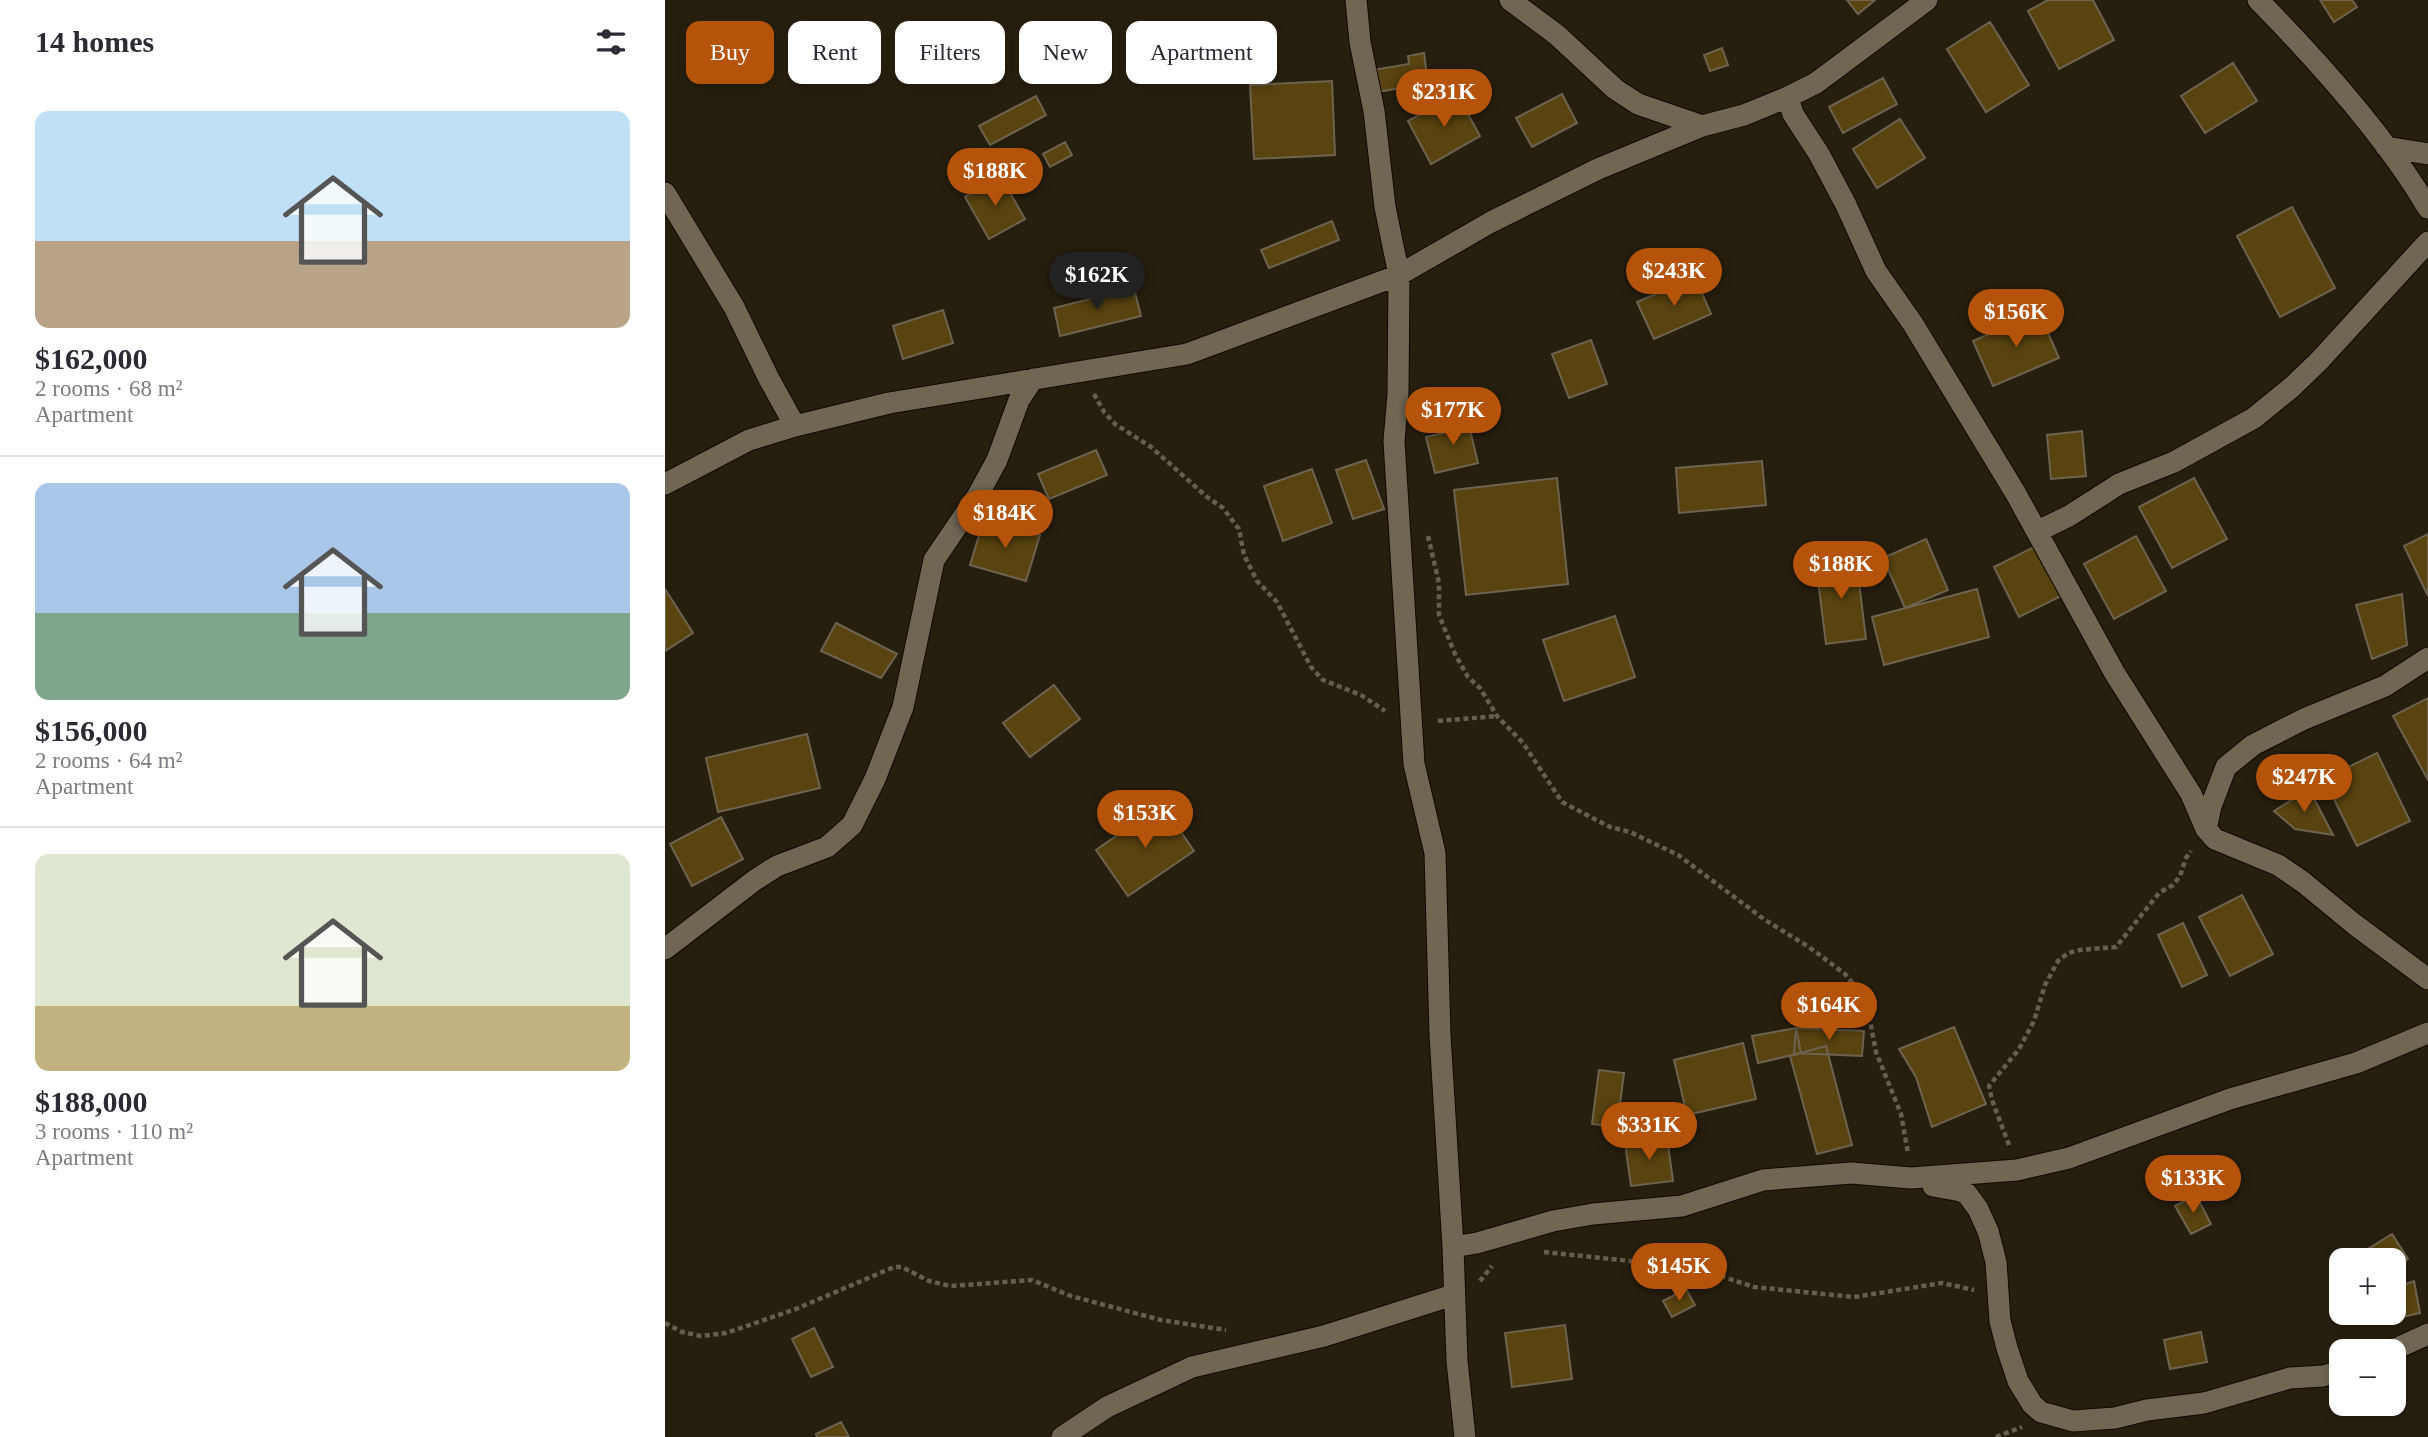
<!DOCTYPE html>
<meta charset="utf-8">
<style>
body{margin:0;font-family:"Times New Roman",serif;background:#f2f2f3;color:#2b2b33;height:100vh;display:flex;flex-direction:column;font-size:26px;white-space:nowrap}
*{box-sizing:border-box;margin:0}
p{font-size:23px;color:#7c7c81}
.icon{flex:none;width:38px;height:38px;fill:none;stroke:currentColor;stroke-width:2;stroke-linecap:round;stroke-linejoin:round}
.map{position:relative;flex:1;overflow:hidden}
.details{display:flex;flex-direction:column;background:#fff;width:665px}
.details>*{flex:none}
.top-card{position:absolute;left:21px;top:21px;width:665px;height:63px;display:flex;gap:14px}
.tools{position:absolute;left:1664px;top:1248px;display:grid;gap:14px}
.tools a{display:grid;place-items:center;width:77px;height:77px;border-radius:14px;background:#fff;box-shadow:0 4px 10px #0003;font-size:35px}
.price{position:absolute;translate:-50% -60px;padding:0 16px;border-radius:24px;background:#b45309;color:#fff;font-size:23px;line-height:46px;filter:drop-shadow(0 2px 4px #0008)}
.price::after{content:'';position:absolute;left:50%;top:42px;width:21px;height:16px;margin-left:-10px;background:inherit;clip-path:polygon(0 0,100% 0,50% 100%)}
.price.on{background:#222;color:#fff}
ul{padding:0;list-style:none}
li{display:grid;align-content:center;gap:14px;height:371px;padding:0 35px}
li+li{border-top:2px solid #e1e1e2}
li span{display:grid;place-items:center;height:217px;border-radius:14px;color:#555}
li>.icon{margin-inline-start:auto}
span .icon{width:126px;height:126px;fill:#fffc;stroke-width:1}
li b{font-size:30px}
h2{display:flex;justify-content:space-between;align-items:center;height:84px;padding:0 35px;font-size:30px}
.tag{padding:0 24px;border-radius:14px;background:#fff;box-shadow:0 4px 10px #0003;font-size:24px;line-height:63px}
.tag.on{background:#b45309;color:#fff}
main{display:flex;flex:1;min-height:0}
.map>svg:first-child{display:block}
</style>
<main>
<section class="details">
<h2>14 homes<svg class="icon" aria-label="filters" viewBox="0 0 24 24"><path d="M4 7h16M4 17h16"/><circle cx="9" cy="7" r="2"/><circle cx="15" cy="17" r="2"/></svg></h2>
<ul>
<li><span style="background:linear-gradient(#bfe0f5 60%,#b9a48a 0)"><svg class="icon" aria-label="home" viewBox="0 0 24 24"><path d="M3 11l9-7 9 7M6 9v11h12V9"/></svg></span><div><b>$162,000</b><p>2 rooms · 68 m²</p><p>Apartment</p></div></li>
<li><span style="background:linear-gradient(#a9c7e8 60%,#7fa58c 0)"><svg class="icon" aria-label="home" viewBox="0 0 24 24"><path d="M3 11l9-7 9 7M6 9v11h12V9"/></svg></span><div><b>$156,000</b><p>2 rooms · 64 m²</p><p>Apartment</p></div></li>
<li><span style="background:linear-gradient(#dfe7d0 70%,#c2b280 0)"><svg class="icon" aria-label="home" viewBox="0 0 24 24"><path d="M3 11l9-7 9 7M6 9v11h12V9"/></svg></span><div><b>$188,000</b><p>3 rooms · 110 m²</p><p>Apartment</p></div></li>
</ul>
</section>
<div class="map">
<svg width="1763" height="1437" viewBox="0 0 1763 1437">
<rect width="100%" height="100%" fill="#271f0e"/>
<!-- building -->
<path fill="#59430f" stroke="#6d6350" stroke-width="2" d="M1182,0H1210L1193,14Z
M1383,0H1428L1449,40L1394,69L1363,11Z
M1655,0H1687L1692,7L1669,22Z
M1325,22L1364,85L1321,112L1282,49Z
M1057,48L1063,65L1045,71L1039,55Z
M759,53L763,84L711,92L708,70L744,64L743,56Z
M1568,63L1592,101L1540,133L1516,96Z
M1218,78L1232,104L1178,133L1164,107Z
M667,81L670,155L589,159L585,85Z
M792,94L815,136L766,164L743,121Z
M897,94L912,123L867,147L851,118Z
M371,96L381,115L325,145L314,126Z
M1235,119L1260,158L1212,188L1188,149Z
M400,142L407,155L385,167L378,154Z
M336,177L360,219L324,239L300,197Z
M1627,207L1670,288L1615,317L1572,236Z
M667,221L674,240L604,268L596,250Z
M1030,277L1046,314L989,339L972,302Z
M469,288L476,316L395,336L389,308Z
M278,310L288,343L238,359L228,326Z
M1374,312L1394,358L1328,386L1308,341Z
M926,340L942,384L904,398L887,354Z
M802,418L813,463L770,473L761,437L783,432L781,424Z
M1417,431L1421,476L1386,479L1382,435Z
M431,450L442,475L384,499L373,474Z
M701,460L719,509L688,519L671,470Z
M1097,461L1101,505L1014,513L1011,468Z
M647,469L667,523L618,541L599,486Z
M892,478L903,584L801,595L789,490Z
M1529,478L1562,539L1507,568L1474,507Z
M319,519L375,535L361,581L305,565Z
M1763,534V596L1739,546Z
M1471,536L1501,591L1449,619L1419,564Z
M1261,539L1283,590L1240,608L1218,558Z
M1371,546L1396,596L1354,617L1329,567Z
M1191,558L1201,639L1161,644L1151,564Z
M0,589L28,633L0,651Z
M1312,589L1324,637L1219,665L1207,617Z
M1737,594L1742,645L1707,659L1691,605Z
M950,616L970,677L899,701L878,640Z
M171,623L232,654L216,678L156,651Z
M389,685L415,719L365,757L338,723Z
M1763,698V780L1728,716Z
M142,734L155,788L53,812L41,758Z
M1712,753L1745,821L1692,846L1659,779Z
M1644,789L1668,835L1630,829L1609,811Z
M497,804L529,851L463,896L431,850Z
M56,817L78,859L27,886L5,844Z
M1577,895L1608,954L1565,976L1534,917Z
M1518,923L1542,975L1517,987L1493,935Z
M1289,1027L1321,1104L1267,1127L1251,1077L1234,1049Z
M1131,1028L1136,1053L1093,1063L1087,1036Z
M1131,1028L1199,1031L1197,1056L1129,1053Z
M1078,1043L1091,1099L1022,1115L1009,1060Z
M1161,1046L1187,1145L1152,1154L1125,1056Z
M934,1070L959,1073L952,1127L927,1124Z
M1002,1137L1008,1181L966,1186L960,1143Z
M1531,1195L1546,1224L1526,1234L1510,1206Z
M1727,1234L1743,1259L1729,1268V1260H1696L1693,1255Z
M1749,1281L1755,1313L1716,1322L1723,1312H1729V1288Z
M1021,1289L1030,1305L1007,1317L998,1301Z
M900,1325L907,1379L847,1387L840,1333Z
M149,1328L168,1367L146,1377L127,1339Z
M1536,1332L1542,1362L1505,1369L1499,1340Z
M176,1422L184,1437H152L151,1434Z"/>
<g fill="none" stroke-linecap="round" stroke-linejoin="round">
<!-- street casing -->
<g stroke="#100900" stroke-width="23">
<path id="street" d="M691,0L695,42L709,111L720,207L734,275L733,394L729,441L749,764L770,853L775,1035L788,1247L792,1361L800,1437
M845,0L892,35L950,89L973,104L1037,126
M1593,0C1652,60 1720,136 1763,208
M1123,97L1128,114L1154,154L1181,205L1211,271L1248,324L1351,494L1449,672L1526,794L1541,829L1550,839L1613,865L1638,882L1689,924L1763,979
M1721,147L1763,154
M0,193L69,307L103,377L130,426
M0,484L84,440L130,426L224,403L522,354L734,275L826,222L933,169L1037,126L1079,115L1123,97L1151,83L1262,0
M1373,531L1404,516L1454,484L1509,462L1589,418L1627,387L1654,361L1763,242
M1541,829L1546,806L1561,767L1588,745L1639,719L1720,686L1763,658
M0,949L90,880L112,866L162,847L187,825L210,779L238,707L269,560L313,495L332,460L354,400L368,379
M1268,1186L1296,1191L1302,1194L1313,1209L1323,1231L1331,1262L1335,1321L1342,1348L1353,1381L1367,1404L1376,1412L1408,1421L1450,1418L1482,1410L1539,1403L1625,1378L1658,1376L1676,1371
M788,1247L812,1243L888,1221L928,1214L1017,1206L1098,1180L1186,1173L1246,1178L1352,1170L1404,1158L1565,1099L1691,1063L1763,1033
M1726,1351L1763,1334
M397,1437L442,1407L527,1367L659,1336L788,1295"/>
</g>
<!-- path -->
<path stroke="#665f50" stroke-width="4.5" stroke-dasharray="5 3.5" stroke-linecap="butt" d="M429,394L439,412L450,424L486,447L542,497L558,508L574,529L579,555L592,581L612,602L646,667L658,680L696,695L720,711
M763,536L774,583V615L790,654L803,677L815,688L832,716L858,743L897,802L945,827L965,832L1013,855L1100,920L1144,947L1180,974L1194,991L1203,1010L1211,1052L1236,1114L1243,1153
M773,721L832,716
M1344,1145L1327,1100L1324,1086L1354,1049L1369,1021L1380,985L1393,961L1403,953L1415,950L1451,947L1494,893L1508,885L1515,876L1521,858L1526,851
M879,1252L995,1264L1044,1272L1089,1287L1189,1297L1277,1283L1309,1290
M815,1281L827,1266
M0,1323L17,1332L36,1336L61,1333L131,1309L229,1267H237L264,1281L285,1286L367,1280L406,1296L496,1320L561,1330
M1331,1437L1357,1427"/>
<!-- street -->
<use href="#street" stroke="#706653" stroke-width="21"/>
</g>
</svg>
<div class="tools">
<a>+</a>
<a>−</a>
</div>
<b class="price" style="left:779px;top:129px">$231K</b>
<b class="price" style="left:330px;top:208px">$188K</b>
<b class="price" style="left:1009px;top:308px">$243K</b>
<b class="price on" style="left:432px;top:312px">$162K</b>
<b class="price" style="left:1351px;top:349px">$156K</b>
<b class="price" style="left:788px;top:447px">$177K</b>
<b class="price" style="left:340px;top:550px">$184K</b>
<b class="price" style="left:1176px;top:601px">$188K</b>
<b class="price" style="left:1639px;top:814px">$247K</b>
<b class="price" style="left:480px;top:850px">$153K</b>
<b class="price" style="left:1164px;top:1042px">$164K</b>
<b class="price" style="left:984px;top:1162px">$331K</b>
<b class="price" style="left:1528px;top:1215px">$133K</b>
<b class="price" style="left:1014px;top:1303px">$145K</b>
<div class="top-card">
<a class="tag on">Buy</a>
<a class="tag">Rent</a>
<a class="tag">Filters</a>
<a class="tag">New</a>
<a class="tag">Apartment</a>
</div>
</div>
</main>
